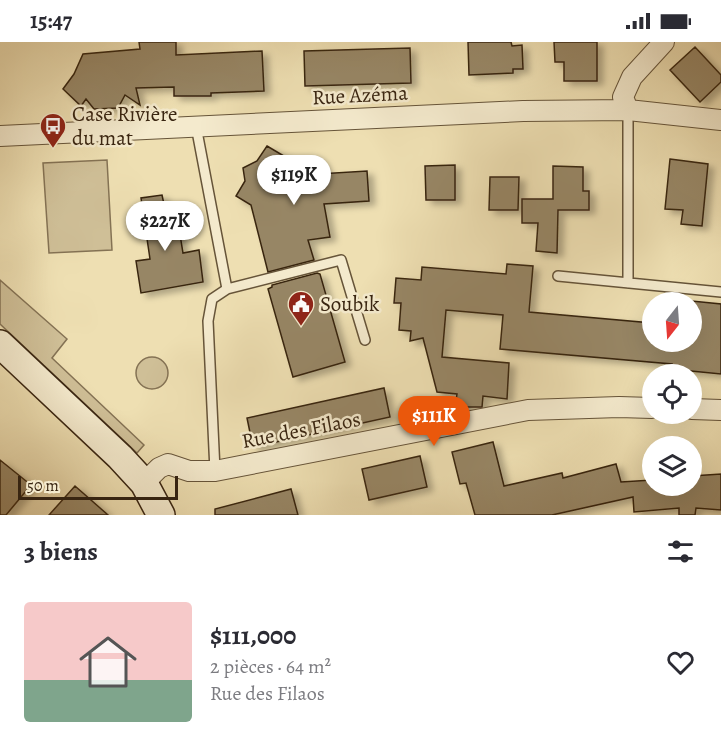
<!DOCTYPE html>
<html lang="fr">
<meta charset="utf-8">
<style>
body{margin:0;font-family:Alegreya,serif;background:#f7f7f7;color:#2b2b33;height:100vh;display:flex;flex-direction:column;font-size:22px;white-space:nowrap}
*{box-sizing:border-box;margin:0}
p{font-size:20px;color:#7c7c81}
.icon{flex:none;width:33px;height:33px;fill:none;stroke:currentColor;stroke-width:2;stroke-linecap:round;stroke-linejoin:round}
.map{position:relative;height:473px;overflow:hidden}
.sheet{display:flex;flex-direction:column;background:#fff;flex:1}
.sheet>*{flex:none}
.needle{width:39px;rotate:197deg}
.buttons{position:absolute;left:642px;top:250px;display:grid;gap:12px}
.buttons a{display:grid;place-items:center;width:60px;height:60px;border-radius:50%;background:#fff;box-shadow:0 6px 24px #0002;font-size:30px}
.scale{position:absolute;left:18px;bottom:15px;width:160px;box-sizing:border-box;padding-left:6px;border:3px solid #392511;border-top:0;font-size:16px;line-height:21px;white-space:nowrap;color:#392511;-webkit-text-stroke:4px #f4eacd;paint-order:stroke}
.price{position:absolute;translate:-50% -51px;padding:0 14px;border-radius:21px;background:#fff;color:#222;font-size:20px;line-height:39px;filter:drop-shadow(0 2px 3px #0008)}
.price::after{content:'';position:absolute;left:50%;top:36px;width:18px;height:14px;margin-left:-9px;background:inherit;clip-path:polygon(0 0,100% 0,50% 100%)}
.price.selected{background:#ea580c;color:#fff}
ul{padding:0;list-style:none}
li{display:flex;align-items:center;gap:18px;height:150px;padding:0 24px}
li+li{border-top:2px solid #e1e1e2}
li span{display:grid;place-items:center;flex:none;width:168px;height:120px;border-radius:6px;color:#555}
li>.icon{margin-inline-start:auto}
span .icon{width:72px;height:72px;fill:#fffc;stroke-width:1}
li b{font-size:26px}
h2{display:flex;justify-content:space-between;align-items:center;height:72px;padding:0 24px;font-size:26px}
.status{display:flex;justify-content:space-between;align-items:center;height:42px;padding:0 30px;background:#fff;direction:ltr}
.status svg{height:16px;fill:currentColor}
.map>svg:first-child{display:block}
</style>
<div class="status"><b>15:47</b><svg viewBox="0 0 49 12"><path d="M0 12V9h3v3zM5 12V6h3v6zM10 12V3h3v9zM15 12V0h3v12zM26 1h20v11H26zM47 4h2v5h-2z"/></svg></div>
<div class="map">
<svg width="721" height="473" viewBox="0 0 721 473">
<defs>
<filter id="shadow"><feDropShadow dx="6" dy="4" stdDeviation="3" flood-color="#0004"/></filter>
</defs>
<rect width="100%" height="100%" fill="#eedfb2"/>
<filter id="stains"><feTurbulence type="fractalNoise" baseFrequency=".00333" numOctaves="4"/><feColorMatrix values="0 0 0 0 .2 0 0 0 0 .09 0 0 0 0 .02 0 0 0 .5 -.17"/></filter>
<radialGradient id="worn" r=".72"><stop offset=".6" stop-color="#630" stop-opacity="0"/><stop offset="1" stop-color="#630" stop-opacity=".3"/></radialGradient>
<!-- green -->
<path fill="#cfbf97" stroke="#847254" stroke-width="1.5" d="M107,118L112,208L49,211L43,121Z
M0,238L67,297L52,316L144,403L137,411L0,282Z
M136 331a16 16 0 1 1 32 0a16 16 0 1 1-32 0Z"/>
<!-- building -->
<path fill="#978665" stroke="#392511" stroke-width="1.5" filter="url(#shadow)" d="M139,0H176V13L262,9L264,49L211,51V54H174V45L136,46L140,63L125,53L118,66L94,67L86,57L81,64L63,47L74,32L83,12L140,7Z
M468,0H511L512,4L522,3L523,27H513V31L469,33Z
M554,0H597V39H564V20H555Z
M695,5L721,33V40L700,60L670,28Z
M410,6L411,41L305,44L304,9Z
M267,104L294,120L286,134L367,129L369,159L324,162L330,195L308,198L314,218L268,230L251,163L236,154L245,139L243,126L257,119Z
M670,117L708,122L702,184L681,182L683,168L665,167Z
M455,123V158H426L425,124Z
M553,124L583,125V149H589V168H558L557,211L536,209L538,181H522V157H553Z
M490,135H519L518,168H489Z
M162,153L168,181L178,180L183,211L199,208L203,240L141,251L136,219L150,217L141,156Z
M507,222L533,224L529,270L652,281V300H692V259L721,262V332L671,327L672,322L500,307L503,273L446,268L442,315L509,321L507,357L483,354L482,365H455L457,352L437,350L423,296L410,299L411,289L399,288L401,261H394L396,236L421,238L422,225L506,232Z
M317,231L320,232L345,320L293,335L268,247L272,245V243Z
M384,346L390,375L253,405L247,376Z
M493,400L504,444L562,431L563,436L616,422L621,440L652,438V444H692V434L721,432V468L696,466L695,473H679V466L634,470L633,455L552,473H475L466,441L460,442L452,410Z
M420,414L427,445L369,458L362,427Z
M0,418L31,443L6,473H0Z
M75,444L108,473H49Z
M291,447L298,473H215V467Z"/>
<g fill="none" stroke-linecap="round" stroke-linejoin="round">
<!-- lane casing -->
<g stroke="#665439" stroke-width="12">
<path id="lane" d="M196,84L227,247L341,218L365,298
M558,234L721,250
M628,241V68
M215,429L208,279L212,257L227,247"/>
</g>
<!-- street casing -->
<g stroke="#665439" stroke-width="22">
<path id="street" d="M628,68L623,55L632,35L664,0
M0,94L523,69L628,68L721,78
M692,367L721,368
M144,441L159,426L168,422L189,429H215L528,368L619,365L652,366"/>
</g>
<!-- secondary casing -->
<g stroke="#392511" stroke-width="30">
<path id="secondary" d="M0,302L120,415L144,441L161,473"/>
</g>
<!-- lane -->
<use href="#lane" stroke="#f4eacd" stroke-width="9"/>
<!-- street -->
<use href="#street" stroke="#f4eacd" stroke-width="20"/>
<!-- secondary -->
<use href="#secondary" stroke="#f4eacd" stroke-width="27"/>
</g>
<!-- icons -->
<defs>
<g id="bus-pin" transform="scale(1.35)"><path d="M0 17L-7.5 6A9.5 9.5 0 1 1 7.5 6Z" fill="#8f2418" stroke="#f4eacd"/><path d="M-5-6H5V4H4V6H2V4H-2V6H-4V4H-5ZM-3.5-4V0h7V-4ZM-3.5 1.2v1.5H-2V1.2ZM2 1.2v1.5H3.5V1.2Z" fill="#fff"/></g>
<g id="civic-pin" transform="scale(1.35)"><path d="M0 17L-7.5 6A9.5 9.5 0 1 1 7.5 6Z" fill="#8f2418" stroke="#f4eacd"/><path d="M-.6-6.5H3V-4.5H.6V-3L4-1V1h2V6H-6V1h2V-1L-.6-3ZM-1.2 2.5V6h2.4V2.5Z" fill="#fff"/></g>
</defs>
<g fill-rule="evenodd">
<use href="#bus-pin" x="53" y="84"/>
<use href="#civic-pin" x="301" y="262"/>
</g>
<g text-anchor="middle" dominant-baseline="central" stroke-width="5" stroke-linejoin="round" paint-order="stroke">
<!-- street labels -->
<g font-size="21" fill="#392511" stroke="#f4eacd">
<text transform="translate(360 53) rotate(-3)">Rue Azéma</text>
<text transform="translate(301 388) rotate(-11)">Rue des Filaos</text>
</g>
<!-- poi labels -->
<g font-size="21" fill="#392511" stroke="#f4eacd" text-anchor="start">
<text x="72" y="72">Case Rivière<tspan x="72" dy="24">du mat</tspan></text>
<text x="320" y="262">Soubik</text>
</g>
</g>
<rect width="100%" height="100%" filter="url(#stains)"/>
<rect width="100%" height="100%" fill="url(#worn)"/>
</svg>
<div class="buttons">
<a><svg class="needle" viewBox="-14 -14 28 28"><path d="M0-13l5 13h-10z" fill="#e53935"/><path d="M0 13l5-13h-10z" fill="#7c7c81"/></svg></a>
<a><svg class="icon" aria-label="locate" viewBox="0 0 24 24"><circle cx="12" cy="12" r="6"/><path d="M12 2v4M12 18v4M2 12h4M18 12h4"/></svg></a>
<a><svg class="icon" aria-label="layers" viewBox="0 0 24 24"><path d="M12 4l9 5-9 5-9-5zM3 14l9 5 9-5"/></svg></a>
</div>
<div class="scale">50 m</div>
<b class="price" style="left:294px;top:164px">$119K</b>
<b class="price" style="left:165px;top:210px">$227K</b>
<b class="price selected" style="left:434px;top:405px">$111K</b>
</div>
<section class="sheet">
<h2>3 biens<svg class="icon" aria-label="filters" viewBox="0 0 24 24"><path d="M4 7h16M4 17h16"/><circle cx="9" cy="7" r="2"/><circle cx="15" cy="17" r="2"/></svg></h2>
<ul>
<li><span style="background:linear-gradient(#f6c9c9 65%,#7fa58c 0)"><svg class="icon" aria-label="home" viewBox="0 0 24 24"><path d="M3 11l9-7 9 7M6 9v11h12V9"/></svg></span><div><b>$111,000</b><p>2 pièces · 64 m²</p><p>Rue des Filaos</p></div><svg class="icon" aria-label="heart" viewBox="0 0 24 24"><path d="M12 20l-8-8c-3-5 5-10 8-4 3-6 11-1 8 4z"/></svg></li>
</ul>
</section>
